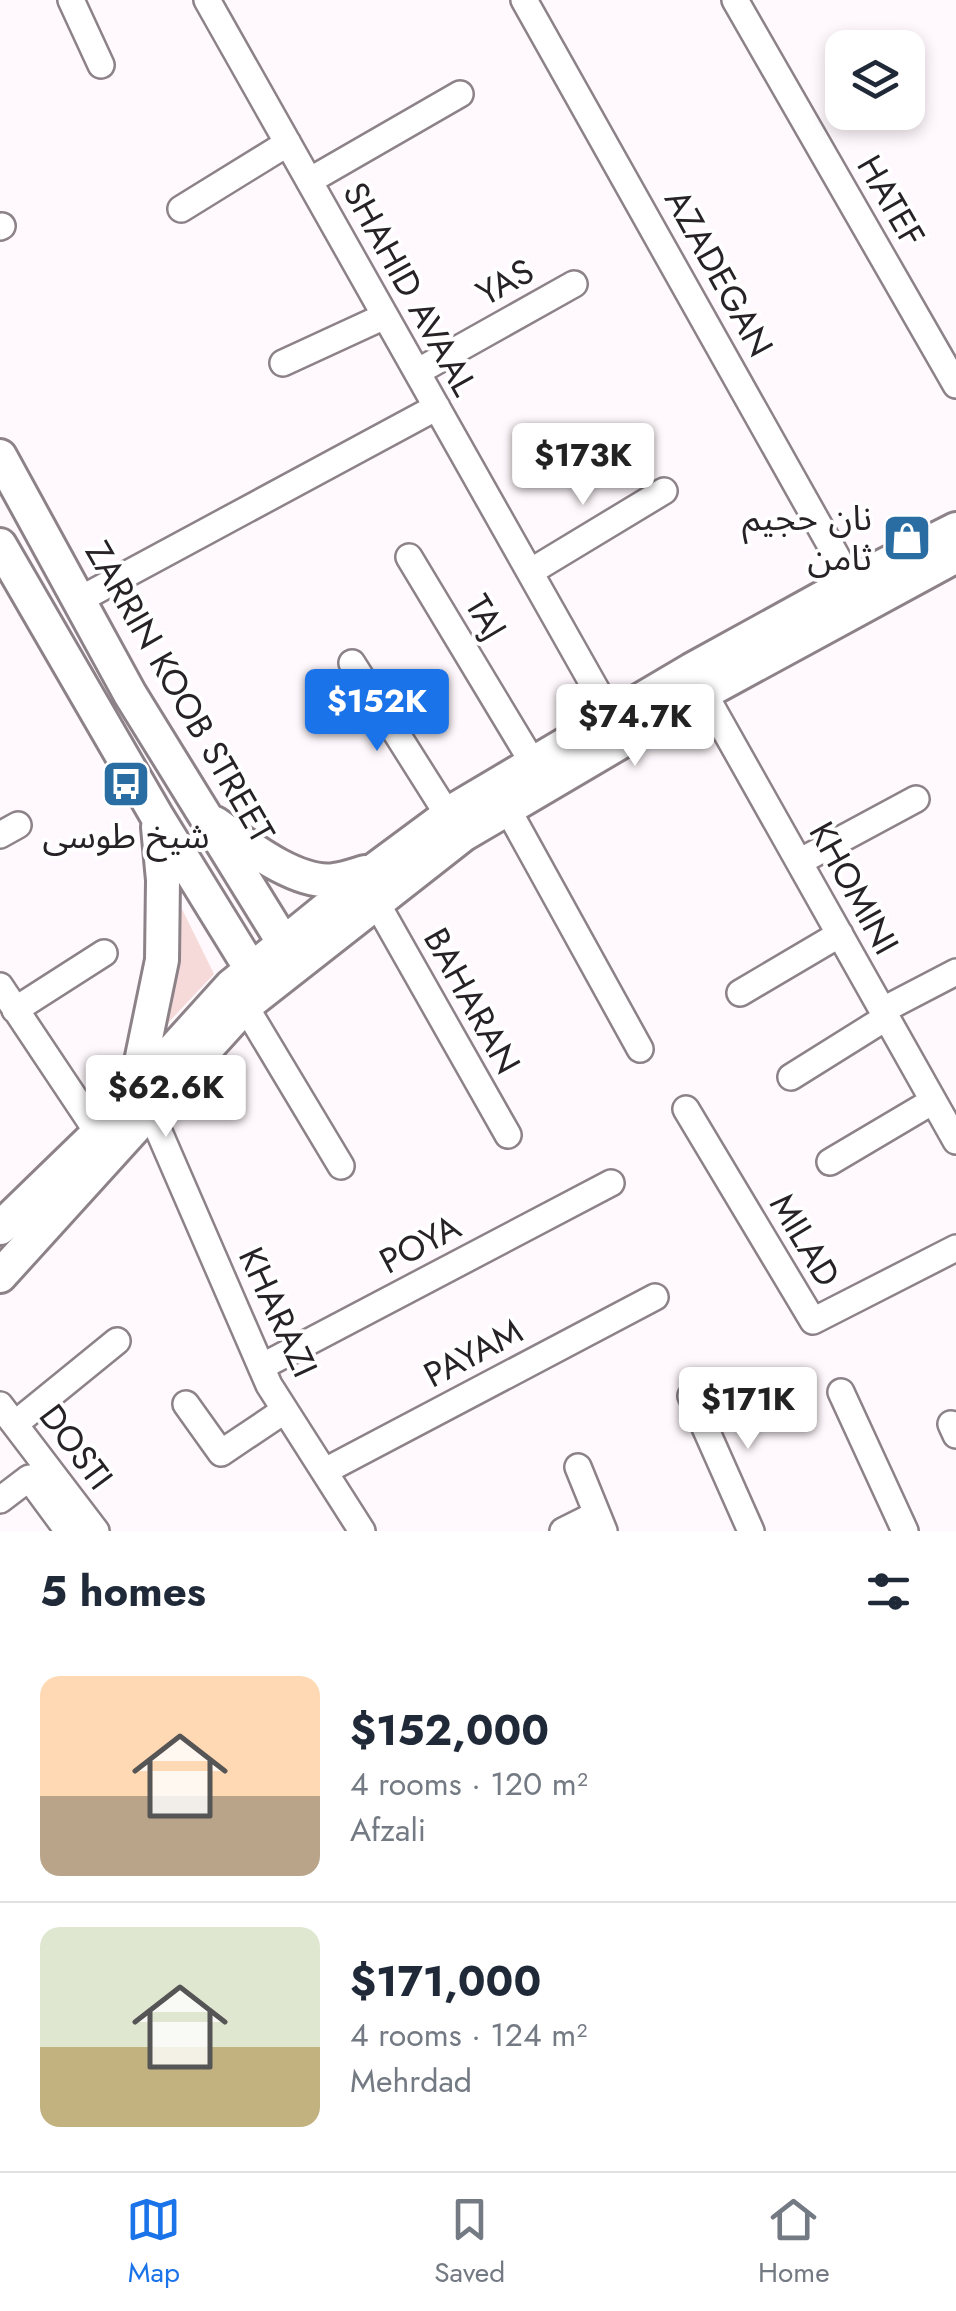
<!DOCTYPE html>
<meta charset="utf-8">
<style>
body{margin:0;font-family:Jost,"Noto Sans Arabic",sans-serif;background:#f2f2f3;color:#1f2937;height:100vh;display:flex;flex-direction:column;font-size:38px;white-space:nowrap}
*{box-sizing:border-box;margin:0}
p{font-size:32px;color:#747a83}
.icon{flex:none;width:55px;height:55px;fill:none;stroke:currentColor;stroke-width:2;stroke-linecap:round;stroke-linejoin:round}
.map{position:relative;height:1531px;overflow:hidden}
.side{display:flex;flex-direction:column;background:#fff;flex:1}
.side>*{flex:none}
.tools{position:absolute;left:825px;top:30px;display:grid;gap:20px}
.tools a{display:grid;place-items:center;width:100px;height:100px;border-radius:20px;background:#fff;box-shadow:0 5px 15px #0003;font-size:50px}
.price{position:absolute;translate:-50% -85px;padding:0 22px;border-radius:10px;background:#fff;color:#222;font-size:32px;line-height:65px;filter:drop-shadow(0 2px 5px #0008)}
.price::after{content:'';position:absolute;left:50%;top:60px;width:30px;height:22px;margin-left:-15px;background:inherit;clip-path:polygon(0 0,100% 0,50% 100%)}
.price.selected{background:#1a73e8;color:#fff}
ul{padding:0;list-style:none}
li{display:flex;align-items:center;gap:30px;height:250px;padding:0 40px}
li+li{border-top:2px solid #e0e1e3}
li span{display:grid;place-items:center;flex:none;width:280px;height:200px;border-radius:20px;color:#555}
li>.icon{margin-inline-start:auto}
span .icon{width:120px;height:120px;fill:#fffc;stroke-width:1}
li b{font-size:42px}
h2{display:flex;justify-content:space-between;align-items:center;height:120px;padding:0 40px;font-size:42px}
.tabs{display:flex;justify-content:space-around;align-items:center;height:140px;border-top:2px solid #e0e1e3;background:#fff;font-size:28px;color:#747a83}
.tabs a{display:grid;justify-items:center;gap:5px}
.tabs .selected{color:#1a73e8}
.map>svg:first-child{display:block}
</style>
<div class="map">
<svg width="956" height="1531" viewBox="0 0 956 1531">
<rect width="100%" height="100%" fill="#fff8fc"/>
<!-- green -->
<path fill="#f6dada" d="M175,895L214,974L164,1027Z"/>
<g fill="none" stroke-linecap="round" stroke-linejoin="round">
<!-- minor casing -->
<g stroke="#8c8288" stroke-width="30">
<path id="minor" d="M71,0L101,65
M207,0L611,716
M524,0L851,582
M735,0L956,385
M309,181L460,94
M181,209L288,143
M0,227L2,226
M283,363L385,316
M417,372L574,284
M409,557L533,763
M530,572L664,491
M79,600L437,407
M352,663L448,815
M696,679L956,1141
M507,808L640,1049
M0,835L18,825
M799,862L916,799
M376,902L508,1135
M0,986L98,1133
M740,993L840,934
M245,1006L341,1166
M15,1010L104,953
M883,1010L956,972
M791,1077L887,1017
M686,1109L813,1321L956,1248
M150,1111L269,1385L362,1531
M830,1162L933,1101
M261,1367L611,1183
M841,1392L905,1531
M691,1396L751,1531
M186,1404L221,1453L285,1410
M0,1405L96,1531
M15,1424L117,1341
M951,1424L956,1435
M578,1467L604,1531
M325,1471L655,1297
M0,1500L29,1478L68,1531
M563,1531L597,1514"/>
</g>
<!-- major casing -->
<g stroke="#8c8288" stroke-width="38">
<path id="major" d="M0,456L130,694L293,958
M0,545L158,818L251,969L264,981
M215,823C245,844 296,885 334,880C344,879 355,875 365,872
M136,1086L162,960L163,880L158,827
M0,1228L98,1133L231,986L374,870L459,807L691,670L851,582L956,529
M0,1276L245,1006L463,835L704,693L956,556"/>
</g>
<!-- minor -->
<use href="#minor" stroke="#fff" stroke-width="25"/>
<!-- major -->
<use href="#major" stroke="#fff" stroke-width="32"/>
</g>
<!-- icons -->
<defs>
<g id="shop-square" transform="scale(2.5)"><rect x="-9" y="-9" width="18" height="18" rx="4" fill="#2a6da3" stroke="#fff"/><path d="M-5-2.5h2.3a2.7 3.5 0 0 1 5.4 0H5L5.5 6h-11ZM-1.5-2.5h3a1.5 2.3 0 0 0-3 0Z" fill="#fff"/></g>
<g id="bus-square" transform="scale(2.5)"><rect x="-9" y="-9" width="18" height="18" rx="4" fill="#2a6da3" stroke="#fff"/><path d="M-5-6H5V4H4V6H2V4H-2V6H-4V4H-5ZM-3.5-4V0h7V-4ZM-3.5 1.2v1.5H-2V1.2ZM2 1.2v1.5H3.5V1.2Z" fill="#fff"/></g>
</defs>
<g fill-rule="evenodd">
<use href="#shop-square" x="907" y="538"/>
<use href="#bus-square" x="126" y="784"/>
</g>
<g text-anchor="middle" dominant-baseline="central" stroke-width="8" stroke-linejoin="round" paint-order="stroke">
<!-- street labels -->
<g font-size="35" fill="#262225" stroke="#fff">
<text transform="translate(891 201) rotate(60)">HATEF</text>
<text transform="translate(719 273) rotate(61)">AZADEGAN</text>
<text transform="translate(505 282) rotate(-29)">YAS</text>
<text transform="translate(410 289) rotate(61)">SHAHID AVAAL</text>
<text transform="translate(486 617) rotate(59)">TAJ</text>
<text transform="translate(180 692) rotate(60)">ZARRIN KOOB STREET</text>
<text transform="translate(854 888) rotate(61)">KHOMINI</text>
<text transform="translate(472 1001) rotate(61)">BAHARAN</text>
<text transform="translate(805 1240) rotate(59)">MILAD</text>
<text transform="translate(420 1244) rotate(-28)">POYA</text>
<text transform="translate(278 1312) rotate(65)">KHARAZI</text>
<text transform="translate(473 1353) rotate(-28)">PAYAM</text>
<text transform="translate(76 1447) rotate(53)">DOSTI</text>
</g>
<!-- poi labels -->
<g font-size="35" fill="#262225" stroke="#fff" text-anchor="end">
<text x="872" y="518">نان حجیم<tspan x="872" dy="40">ثامن</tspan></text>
<text x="126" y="836" text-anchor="middle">شیخ طوسی</text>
</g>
</g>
</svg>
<div class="tools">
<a><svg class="icon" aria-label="layers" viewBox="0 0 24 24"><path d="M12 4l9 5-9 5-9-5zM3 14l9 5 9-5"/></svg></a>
</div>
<b class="price" style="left:583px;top:508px">$173K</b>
<b class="price selected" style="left:377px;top:754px">$152K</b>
<b class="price" style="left:635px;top:769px">$74.7K</b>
<b class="price" style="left:166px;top:1140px">$62.6K</b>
<b class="price" style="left:748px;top:1452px">$171K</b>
</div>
<section class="side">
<h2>5 homes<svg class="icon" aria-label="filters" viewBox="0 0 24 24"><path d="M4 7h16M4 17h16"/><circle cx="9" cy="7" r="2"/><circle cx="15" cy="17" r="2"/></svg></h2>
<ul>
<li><span style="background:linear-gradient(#ffd9b3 60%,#b9a48a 0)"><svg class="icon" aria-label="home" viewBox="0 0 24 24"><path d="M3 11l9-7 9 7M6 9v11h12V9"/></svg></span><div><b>$152,000</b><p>4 rooms · 120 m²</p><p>Afzali</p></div></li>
<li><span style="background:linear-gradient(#dfe7d0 60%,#c2b280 0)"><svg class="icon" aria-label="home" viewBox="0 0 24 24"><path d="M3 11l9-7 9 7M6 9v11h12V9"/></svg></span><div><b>$171,000</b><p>4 rooms · 124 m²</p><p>Mehrdad</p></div></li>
</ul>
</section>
<nav class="tabs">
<a class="selected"><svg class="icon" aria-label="map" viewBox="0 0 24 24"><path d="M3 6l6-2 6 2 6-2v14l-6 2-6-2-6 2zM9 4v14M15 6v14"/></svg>Map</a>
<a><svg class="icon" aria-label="saved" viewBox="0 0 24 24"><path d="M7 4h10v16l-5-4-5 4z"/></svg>Saved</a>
<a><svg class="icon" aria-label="home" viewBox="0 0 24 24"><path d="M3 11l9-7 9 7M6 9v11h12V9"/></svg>Home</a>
</nav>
